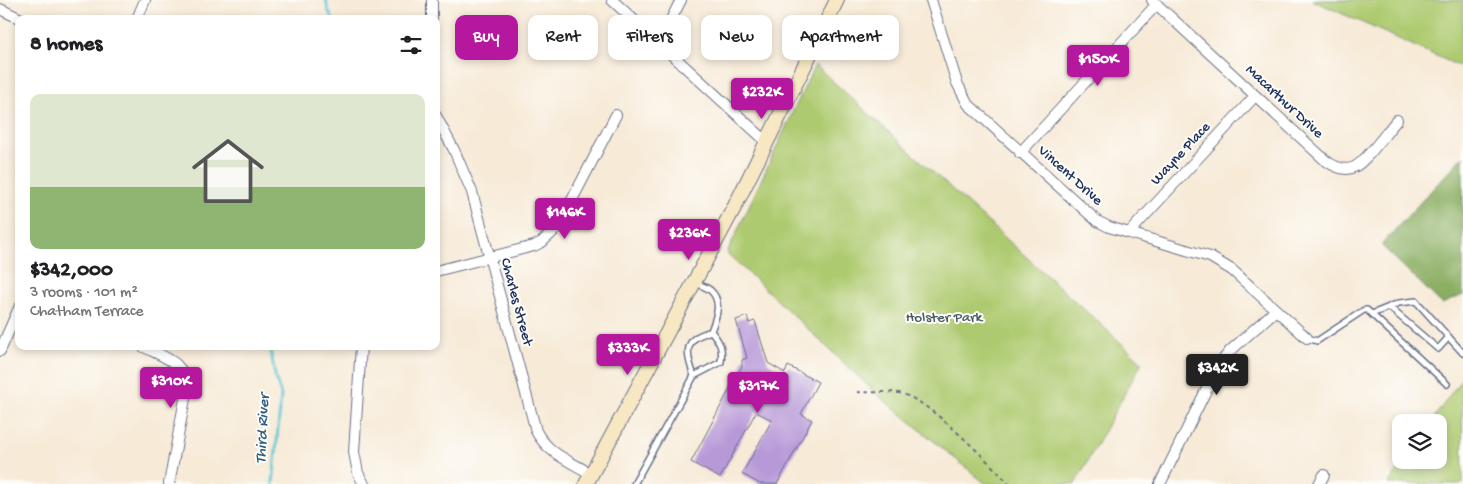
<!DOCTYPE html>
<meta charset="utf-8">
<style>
body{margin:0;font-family:"Gochi Hand",sans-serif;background:#f6f6f6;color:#202124;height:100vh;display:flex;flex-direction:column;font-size:19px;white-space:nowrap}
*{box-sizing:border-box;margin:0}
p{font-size:16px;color:#757577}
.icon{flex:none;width:28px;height:28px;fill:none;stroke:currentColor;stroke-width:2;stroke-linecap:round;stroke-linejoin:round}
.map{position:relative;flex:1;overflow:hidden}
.sheet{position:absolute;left:15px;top:15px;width:425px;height:335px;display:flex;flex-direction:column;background:#fff;border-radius:10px;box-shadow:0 2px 8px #0003}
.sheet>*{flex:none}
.banner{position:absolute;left:455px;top:15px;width:475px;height:45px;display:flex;gap:10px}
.fabs{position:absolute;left:1392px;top:414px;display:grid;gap:10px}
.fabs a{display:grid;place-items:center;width:55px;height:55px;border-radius:10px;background:#fff;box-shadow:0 2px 8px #0003;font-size:25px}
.price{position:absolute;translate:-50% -42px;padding:0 11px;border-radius:5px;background:#b5179e;color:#fff;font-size:16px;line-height:32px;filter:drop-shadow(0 1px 2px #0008)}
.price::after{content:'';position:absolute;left:50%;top:30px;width:15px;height:11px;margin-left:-8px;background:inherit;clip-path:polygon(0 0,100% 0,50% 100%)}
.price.selected{background:#222;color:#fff}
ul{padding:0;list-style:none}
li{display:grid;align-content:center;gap:10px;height:265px;padding:0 15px}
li+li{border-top:1px solid #e0e0e0}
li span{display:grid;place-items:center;height:155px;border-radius:10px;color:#555}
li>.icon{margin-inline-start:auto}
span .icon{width:90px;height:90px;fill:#fffc;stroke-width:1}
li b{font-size:21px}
h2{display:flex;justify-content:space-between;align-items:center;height:60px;padding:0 15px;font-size:21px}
.pill{padding:0 18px;border-radius:10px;background:#fff;box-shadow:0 2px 8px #0003;font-size:18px;line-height:45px}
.pill.selected{background:#b5179e;color:#fff}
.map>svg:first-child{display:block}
</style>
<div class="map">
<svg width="1463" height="484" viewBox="0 0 1463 484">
<rect width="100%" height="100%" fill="#fdfcf7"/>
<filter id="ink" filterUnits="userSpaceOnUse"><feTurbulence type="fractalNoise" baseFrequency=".02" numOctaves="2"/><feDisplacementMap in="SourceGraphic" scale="10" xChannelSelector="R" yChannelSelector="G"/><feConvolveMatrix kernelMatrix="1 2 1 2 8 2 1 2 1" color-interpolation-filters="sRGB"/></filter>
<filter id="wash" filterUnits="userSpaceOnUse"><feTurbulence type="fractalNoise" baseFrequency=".0096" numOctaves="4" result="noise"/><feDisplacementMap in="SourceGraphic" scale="20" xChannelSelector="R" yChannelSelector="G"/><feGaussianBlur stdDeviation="1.12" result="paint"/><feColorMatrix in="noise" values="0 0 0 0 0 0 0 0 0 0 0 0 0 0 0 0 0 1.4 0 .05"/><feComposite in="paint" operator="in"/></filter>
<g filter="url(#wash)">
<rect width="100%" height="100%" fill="#f7ead7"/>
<!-- green -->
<path fill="#aeca70" stroke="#647c67" d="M1312,0H1463V68Z
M815,65L1142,362L1075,484H986L879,396L727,253Z
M1462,378L1463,484H1388L1405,460H1439V422H1431Z"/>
<!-- forest -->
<path fill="#8aae62" stroke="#526e60" d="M1463,156V295L1442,304L1381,245Z"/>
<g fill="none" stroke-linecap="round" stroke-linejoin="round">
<!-- stream -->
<path stroke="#5bc6d5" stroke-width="3" d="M326,0L328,10L333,19
M270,346L275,376L281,395L273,484"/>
</g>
<g id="blocks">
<!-- building -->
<path fill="#b899d8" d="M747,316L749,323L755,321L768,363L785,373L788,366L818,382L801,414L812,420L777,484H760L742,474L772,420L756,412L720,478L691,462L742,366V360L747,358L736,320Z"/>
</g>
</g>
<g filter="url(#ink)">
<use href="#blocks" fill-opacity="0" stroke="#687088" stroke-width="1"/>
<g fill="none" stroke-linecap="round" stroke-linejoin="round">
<!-- lane casing -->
<g stroke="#687088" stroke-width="8">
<path id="lane" d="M1389,307L1438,349L1449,337
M1372,314L1399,303L1416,301L1463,353
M1307,338L1317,341L1364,310H1367L1447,384
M694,376L721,362C723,348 720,342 711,331
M634,484L694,376C690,364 683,347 695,338C699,335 706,333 711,331C716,318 723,301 710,290C706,287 700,285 695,283"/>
</g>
<!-- street casing -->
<g stroke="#687088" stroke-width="12">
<path id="street" d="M432,0V19
M612,0L767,142
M931,0L957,83L968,104L1087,212L1097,221L1109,227L1210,257L1232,270L1307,338
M1152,0L1325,160C1333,166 1344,172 1354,167C1366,162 1387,131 1397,120
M0,9L21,19
M137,19L145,0
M659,43L681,0
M436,116L454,150L472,192L536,431C548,454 570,461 591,474
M1020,153L1157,4
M1129,233L1255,96
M436,271L534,246L542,242L558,227L616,115
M142,346C163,357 185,361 187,388L169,484
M361,346L354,452L358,473L364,484
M0,351L19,308
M1160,484L1218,366L1230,351L1276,310
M1319,484L1324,475"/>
</g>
<!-- secondary casing -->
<g stroke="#687088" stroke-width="16">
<path id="secondary" d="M586,484L736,204L837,0"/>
</g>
<!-- path -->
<path stroke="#687088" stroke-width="2" stroke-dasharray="4 4" stroke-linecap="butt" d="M857,392C870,393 886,391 899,393C927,398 989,462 1009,484"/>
<!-- lane -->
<use href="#lane" stroke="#fff" stroke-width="5"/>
<!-- street -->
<use href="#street" stroke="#fff" stroke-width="10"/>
<!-- secondary -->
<use href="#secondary" stroke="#f8e7c3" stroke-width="14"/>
</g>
</g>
<g text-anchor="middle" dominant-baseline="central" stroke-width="4" stroke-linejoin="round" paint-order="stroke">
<!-- street labels -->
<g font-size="15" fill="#1b2f5e" stroke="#fdfcf7">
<text transform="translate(1284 102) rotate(43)">Macarthur Drive</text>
<text transform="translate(1181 154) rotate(-47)">Wayne Place</text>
<text transform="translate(1070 176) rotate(42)">Vincent Drive</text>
<text transform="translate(516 302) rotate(75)">Charles Street</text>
</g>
<!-- park labels -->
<g font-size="15" fill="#475e63" stroke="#fdfcf7">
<text x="944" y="318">Holster Park</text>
</g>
<!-- water labels -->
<g font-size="16" font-style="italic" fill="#2e5c82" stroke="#fdfcf7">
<text transform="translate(264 429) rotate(-87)">Third River</text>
</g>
</g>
</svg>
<div class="fabs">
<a><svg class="icon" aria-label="layers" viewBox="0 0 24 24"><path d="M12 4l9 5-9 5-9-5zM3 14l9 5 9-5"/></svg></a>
</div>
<b class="price" style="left:1098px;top:87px">$150K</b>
<b class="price" style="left:762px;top:120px">$232K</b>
<b class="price" style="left:565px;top:240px">$146K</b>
<b class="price" style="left:689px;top:261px">$236K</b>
<b class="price" style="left:628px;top:376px">$333K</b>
<b class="price selected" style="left:1217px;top:396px">$342K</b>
<b class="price" style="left:171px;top:409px">$310K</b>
<b class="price" style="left:758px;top:414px">$317K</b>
<div class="banner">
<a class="pill selected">Buy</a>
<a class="pill">Rent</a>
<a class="pill">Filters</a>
<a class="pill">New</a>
<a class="pill">Apartment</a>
</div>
<section class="sheet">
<h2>8 homes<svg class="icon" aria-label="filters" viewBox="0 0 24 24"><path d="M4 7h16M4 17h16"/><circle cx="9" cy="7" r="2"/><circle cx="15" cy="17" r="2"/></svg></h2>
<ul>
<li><span style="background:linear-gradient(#dfe7d0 60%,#8fb573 0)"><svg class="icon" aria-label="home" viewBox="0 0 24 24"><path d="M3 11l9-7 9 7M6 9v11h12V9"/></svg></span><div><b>$342,000</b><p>3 rooms · 101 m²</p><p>Chatham Terrace</p></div></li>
</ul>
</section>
</div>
